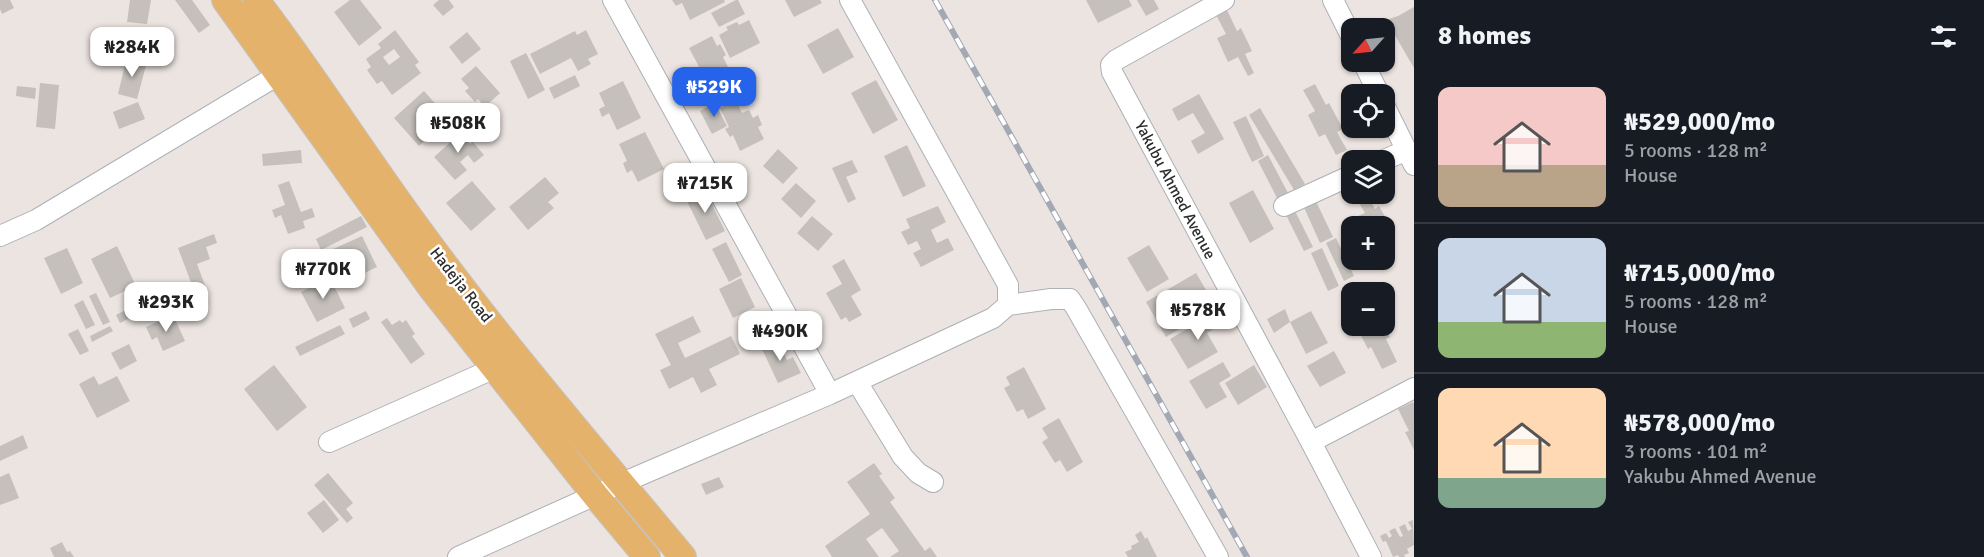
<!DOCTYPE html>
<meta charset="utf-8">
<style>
body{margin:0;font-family:Signika,sans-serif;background:#20242c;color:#f1f3f6;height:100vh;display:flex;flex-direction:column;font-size:22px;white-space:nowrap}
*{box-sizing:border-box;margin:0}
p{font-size:20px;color:#9ea1a6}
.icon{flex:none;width:33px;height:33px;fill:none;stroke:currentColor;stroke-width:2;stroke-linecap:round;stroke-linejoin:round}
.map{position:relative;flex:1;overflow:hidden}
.drawer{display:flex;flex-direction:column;background:#171b24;width:570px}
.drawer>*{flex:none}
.needle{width:39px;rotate:243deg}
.controls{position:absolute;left:1341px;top:18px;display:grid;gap:12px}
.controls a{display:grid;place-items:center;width:54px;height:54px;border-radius:12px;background:#171b24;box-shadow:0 2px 4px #0004;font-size:30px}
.price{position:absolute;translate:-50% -51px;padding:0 14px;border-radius:12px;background:#fff;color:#222;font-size:20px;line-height:39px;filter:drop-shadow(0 2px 3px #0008)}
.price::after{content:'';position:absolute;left:50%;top:36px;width:18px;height:14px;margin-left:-9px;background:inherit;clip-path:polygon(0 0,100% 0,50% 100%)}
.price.current{background:#2563eb;color:#fff}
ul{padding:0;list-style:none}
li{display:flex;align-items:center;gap:18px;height:150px;padding:0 24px}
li+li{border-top:2px solid #363941}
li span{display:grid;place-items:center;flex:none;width:168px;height:120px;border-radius:12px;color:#555}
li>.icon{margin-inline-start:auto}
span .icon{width:72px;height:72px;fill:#fffc;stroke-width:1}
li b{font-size:26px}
h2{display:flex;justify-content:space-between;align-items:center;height:72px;padding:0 24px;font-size:26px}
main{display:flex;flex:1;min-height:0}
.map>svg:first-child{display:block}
</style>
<main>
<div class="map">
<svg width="1414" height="557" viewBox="0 0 1414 557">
<rect width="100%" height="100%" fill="#ece4e0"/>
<!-- building -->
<path fill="#c5c0bb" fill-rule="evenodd" d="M0,0H10L14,8L2,14L0,9Z
M130,0H151L147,24L127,22Z
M175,0H192L210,25L199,33Z
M350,0H360L382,28L359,46L334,12Z
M439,0H449L454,7L443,16L433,5Z
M672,0H724L725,2L690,20L682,3L676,6Z
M736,0H738L745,14L719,27L711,13Z
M785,0H820L822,3L794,17Z
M1086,0H1129L1132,6L1098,23Z
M1137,0H1154L1159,9L1146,16Z
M1414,7V68L1386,20L1398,16Z
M1227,10L1237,31L1241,28L1252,51L1245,54L1254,73L1248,76L1238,57L1228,62L1217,38L1226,34L1216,15Z
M749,20L760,43L730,58L719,35L728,30L726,27L737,22L739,25Z
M838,28L854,57L823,74L807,45Z
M395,30L419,62L415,65L421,73L392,95L382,81L377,84L367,70L371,67L366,59L381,48L378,44ZM394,49L400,57L389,65L383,57Z
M586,30L598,54L588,59L591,64L578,71L571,58L540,74L530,54L575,31L577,35Z
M467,32L481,49L462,64L449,47Z
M712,36L717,46L720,44L726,55L723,57L728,67L705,78L689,48Z
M526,53L545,90L528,99L510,61Z
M127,57L147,62L137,99L118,94Z
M476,66L500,93L485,107L478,99L475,102L465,91L469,88L461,79Z
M575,75L580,86L554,99L549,88Z
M876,80L898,120L873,134L851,93Z
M623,81L641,118L617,130L609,113L602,117L599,109L605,106L599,93Z
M40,83L59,85L55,129L36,127Z
M1315,84L1326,105L1329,103L1343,129L1337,132L1347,150L1336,155L1325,134L1319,137L1308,115L1315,111L1303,90Z
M17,86L36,88L35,99L16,96Z
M424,91L449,119L419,146L394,118Z
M1199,94L1224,139L1198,154L1191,141L1205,133L1193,113L1178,121L1172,109Z
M736,101L742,113L749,110L753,118L758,115L762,125L758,127L764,139L740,151L733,135L730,137L725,129L729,127L720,108Z
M138,102L145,119L119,129L113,112Z
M715,103L727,126L712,134L700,111Z
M1260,108L1305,184L1294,190L1249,115Z
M1246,116L1264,156L1252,162L1233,122Z
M459,127L469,138L466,140L470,144L473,142L484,155L474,163L468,155L460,162L467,170L455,180L434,157L453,140L450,136Z
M645,132L664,169L638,182L632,170L627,173L623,163L627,161L619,144Z
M907,145L926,186L903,197L884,156Z
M778,149L798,168L783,184L763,166Z
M301,150L302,163L263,166L262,154Z
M1268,155L1288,193L1277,198L1258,161Z
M852,160L858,172L846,177L856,199L848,203L832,168Z
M545,177L559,193L548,202L554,208L528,230L509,207Z
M289,181L301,212L312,208L315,217L303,221L305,228L288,234L281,215L275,218L272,210L285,205L278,185Z
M472,181L496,209L471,231L446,203Z
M796,183L816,201L801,218L781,199Z
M704,188L725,231L706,240L685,197Z
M1253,190L1274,229L1250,243L1229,203Z
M1354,194H1367L1375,209L1379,206L1392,229L1384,233V226H1364L1358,216L1365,213Z
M1314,197L1333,237L1320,243L1302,203Z
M938,206L946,222L931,230L937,243L948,238L954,250L921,267L913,253L921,249L917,241L908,245L901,232L910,228L906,219Z
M1294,209L1313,247L1304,251L1285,213Z
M361,216L367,227L321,250L316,239Z
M812,216L833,234L818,251L797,233Z
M214,234L217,243L206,247L210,259L197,264L206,288L195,293L178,248Z
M362,236L377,267L346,282L331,250Z
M1336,238L1354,276L1344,281L1326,243Z
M726,242L742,275L729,282L712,249Z
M1149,245L1169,279L1147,292L1127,258Z
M117,246L136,286L110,298L91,259Z
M67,248L83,283L61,294L44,258Z
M1322,248L1339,286L1328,291L1311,253Z
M844,259L861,290L851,296L862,315L849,322L846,317L841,320L826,293L842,284L832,266Z
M332,263L337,271L324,279L320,270Z
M1196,273L1216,307L1166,337L1146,302Z
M330,278L345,308L317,322L301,292Z
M741,278L755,307L733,318L719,289Z
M96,293L110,322L103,325L89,296Z
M83,300L95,325L86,329L74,305Z
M143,301L147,309L120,323L116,315Z
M1285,309L1290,322L1274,333L1267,319Z
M366,311L370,319L353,328L349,319Z
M1219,311L1225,322L1207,333L1218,352L1188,369L1170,339Z
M1311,311L1328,343L1306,354L1290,322Z
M173,315L185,341L163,351L157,337L152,340L146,327Z
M693,316L701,332L678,343L685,358L731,336L740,354L709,369L717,385L701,393L693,377L669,389L660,370L671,365L655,334Z
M387,318L392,325L400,320L402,323L406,320L415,334L412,336L425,354L411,364L381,322Z
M761,320L771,340L749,351L739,331Z
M340,325L345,334L300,356L295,347Z
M110,326L113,331L92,342L90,336Z
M1356,326H1384L1390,337L1386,339L1397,362L1382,369L1371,347L1368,349Z
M78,329L89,351L80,355L68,334Z
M777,339L787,360L793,357L801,373L778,383L761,347Z
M129,344L137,361L120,370L111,353Z
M1334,351L1346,373L1320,387L1307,366Z
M1223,362L1231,376L1219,383L1227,397L1206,409L1189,381Z
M274,365L307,407L277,431L244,389Z
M1254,365L1267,387L1238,405L1225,383Z
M1024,367L1046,409L1028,419L1023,409L1017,412L1004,388L1010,385L1006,377Z
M94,376L99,385L117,376L130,401L97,418L79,384Z
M1413,402L1414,404V450L1405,432L1409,431L1398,409Z
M1059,418L1083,462L1067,472L1060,460L1055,463L1042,442L1048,438L1042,428Z
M23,435L28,448L0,461V446Z
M874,463L882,474L879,476L895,498L890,502L925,551L930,547L937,557H890L899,551L882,528L866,539L879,557H832L825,546L870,514L847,482Z
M9,473L19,498L0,505V477Z
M328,473L353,503L346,509L353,518L347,523L314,485Z
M719,477L724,487L706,495L701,484Z
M324,500L339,520L323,533L307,513Z
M1413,520L1414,545L1407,549L1409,553L1404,555L1405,557H1399L1398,555L1393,557L1386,541L1383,542L1380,536L1386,533L1389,538L1392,536L1389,531L1395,528L1400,537L1403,536L1399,527L1405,524L1408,531L1412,529L1408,522Z
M1141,531L1145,539L1147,537L1157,557H1128L1125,552L1132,549L1131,546L1139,542L1135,535Z
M62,542L67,552L70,551L74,557H54L50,548Z"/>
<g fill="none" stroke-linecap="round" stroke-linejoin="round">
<!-- minor casing -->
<g stroke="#acb0b7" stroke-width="22">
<path id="minor" d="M613,0L830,394
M1224,0L1116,60L1111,65L1112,72L1311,442L1371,557
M1333,0L1352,38
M1363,62L1379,94
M1384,105L1414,165
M1384,160L1407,150
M1284,206L1352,175
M0,236L36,220L278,75L290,66
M1008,305L1051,299H1070L1076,308L1218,557
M857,382L903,457L918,473L933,482
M329,442L495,368
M1311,442L1414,388
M458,557L622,483L830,394L993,318L1008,305V285L850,0"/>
</g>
<!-- major casing -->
<g stroke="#c4c4c4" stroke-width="28">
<path id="major" d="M225,0L432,289L595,495L647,557
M256,0C312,73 361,151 416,226C499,340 592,448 683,557"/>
</g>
<!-- minor -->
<use href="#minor" stroke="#fff" stroke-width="20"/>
<!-- major -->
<use href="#major" stroke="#e5b26c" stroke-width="26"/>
<!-- rail casing -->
<g stroke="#a2a8b4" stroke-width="6">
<path id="rail" d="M935,0L1247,557"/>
</g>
<!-- rail -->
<use href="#rail" stroke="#fff" stroke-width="4" stroke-dasharray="11" stroke-linecap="butt"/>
</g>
<g text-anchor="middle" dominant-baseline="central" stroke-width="5" stroke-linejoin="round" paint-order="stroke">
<!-- street labels -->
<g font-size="16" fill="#2c2c2c" stroke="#fff">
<text transform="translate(1175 190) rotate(62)">Yakubu Ahmed Avenue</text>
<text transform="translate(461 285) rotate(52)">Hadejia Road</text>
</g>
</g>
</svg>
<div class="controls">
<a><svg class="needle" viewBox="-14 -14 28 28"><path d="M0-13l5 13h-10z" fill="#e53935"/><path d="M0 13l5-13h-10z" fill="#9ea1a6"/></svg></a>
<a><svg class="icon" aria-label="locate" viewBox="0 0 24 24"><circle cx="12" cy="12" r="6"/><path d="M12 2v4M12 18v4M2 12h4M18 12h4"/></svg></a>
<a><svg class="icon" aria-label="layers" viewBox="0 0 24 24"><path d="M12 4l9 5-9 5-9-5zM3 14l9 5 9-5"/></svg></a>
<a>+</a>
<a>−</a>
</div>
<b class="price" style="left:132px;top:78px">₦284K</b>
<b class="price current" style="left:714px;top:118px">₦529K</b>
<b class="price" style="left:458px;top:154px">₦508K</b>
<b class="price" style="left:705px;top:214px">₦715K</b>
<b class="price" style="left:323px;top:300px">₦770K</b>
<b class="price" style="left:166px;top:333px">₦293K</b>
<b class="price" style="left:1198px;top:341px">₦578K</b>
<b class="price" style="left:780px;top:362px">₦490K</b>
</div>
<section class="drawer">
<h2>8 homes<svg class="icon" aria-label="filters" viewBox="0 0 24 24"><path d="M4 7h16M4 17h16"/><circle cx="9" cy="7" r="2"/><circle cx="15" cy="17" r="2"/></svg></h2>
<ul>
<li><span style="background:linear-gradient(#f6c9c9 65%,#b9a48a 0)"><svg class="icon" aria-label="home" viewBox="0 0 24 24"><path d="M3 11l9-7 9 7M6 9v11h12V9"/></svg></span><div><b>₦529,000/mo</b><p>5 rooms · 128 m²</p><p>House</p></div></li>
<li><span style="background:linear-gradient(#c9d6e8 70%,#8fb573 0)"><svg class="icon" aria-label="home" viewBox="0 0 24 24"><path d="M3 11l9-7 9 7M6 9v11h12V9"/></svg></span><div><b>₦715,000/mo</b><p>5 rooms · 128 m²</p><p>House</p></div></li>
<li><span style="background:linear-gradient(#ffd9b3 75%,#7fa58c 0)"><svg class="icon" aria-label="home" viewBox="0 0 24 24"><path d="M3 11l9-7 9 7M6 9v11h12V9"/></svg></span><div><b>₦578,000/mo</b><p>3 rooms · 101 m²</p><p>Yakubu Ahmed Avenue</p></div></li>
</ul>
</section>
</main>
